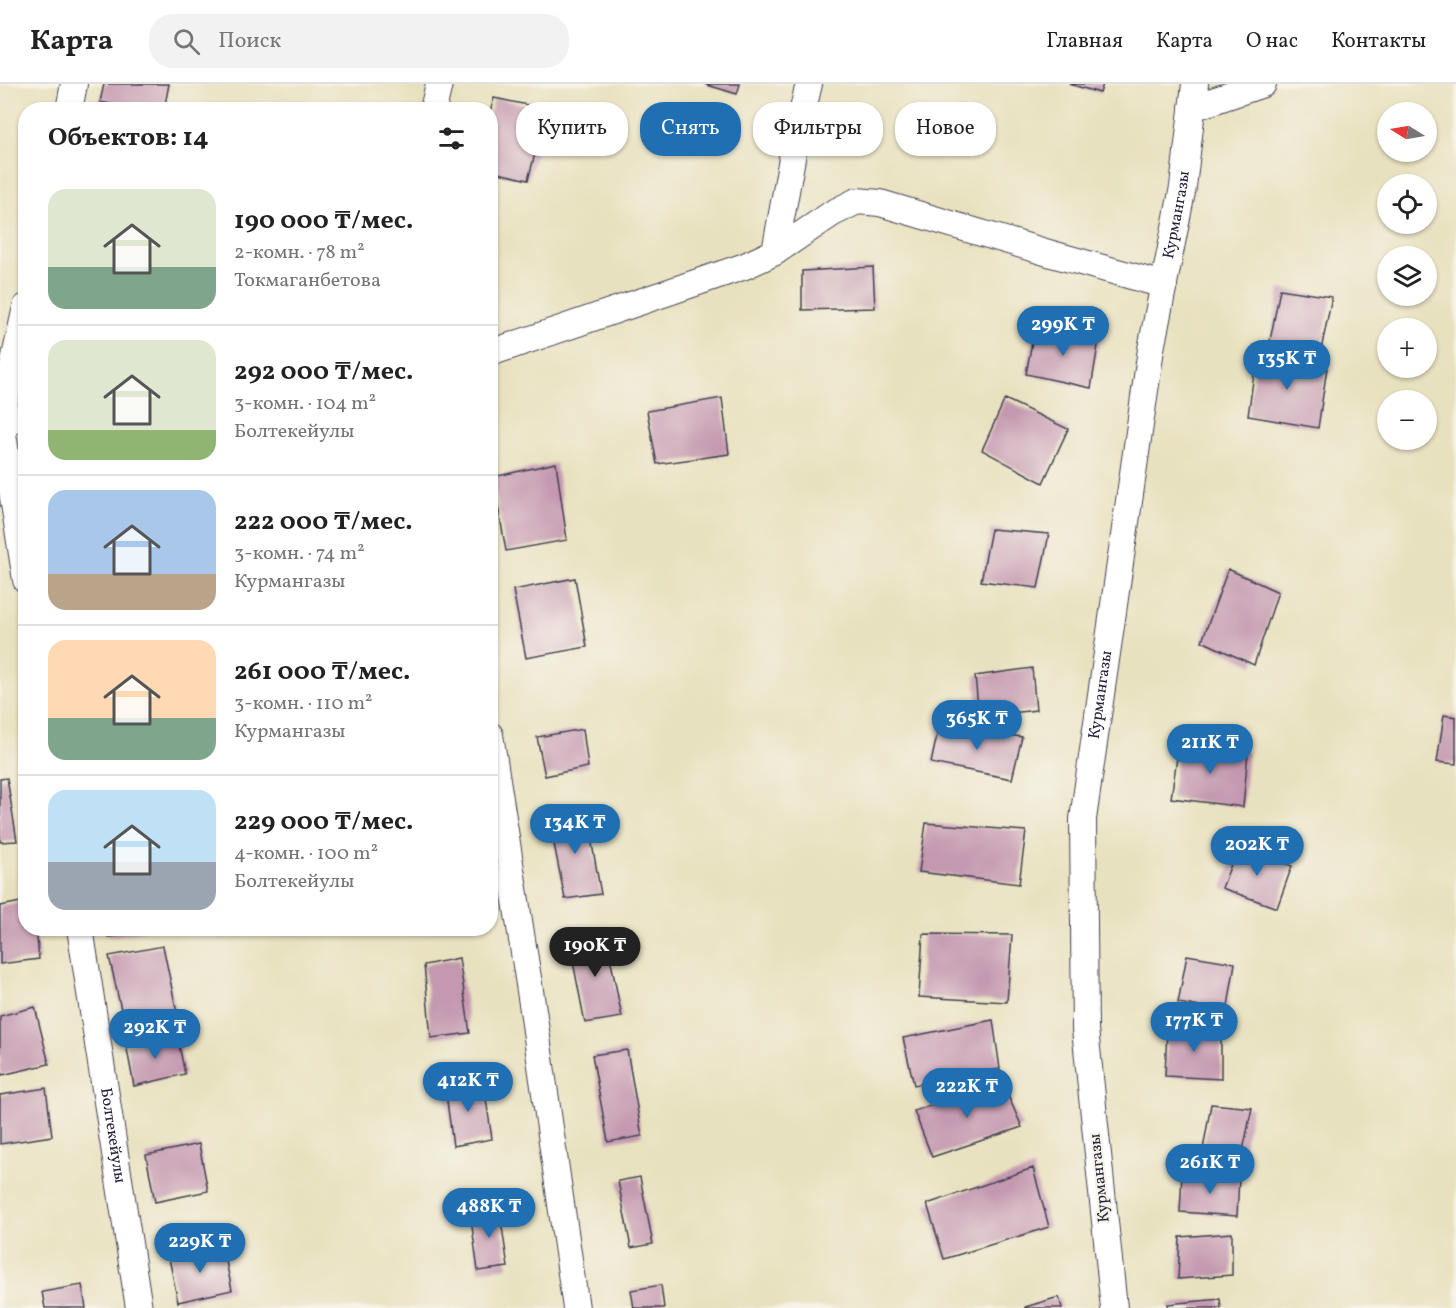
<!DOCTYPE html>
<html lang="ru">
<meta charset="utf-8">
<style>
body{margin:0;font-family:Vollkorn,serif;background:#f2f2f2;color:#222;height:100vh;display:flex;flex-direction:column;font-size:22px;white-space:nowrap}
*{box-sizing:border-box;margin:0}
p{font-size:20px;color:#767676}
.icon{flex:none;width:33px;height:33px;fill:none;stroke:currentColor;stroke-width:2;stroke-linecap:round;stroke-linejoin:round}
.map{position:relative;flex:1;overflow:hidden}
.panel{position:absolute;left:18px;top:18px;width:480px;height:834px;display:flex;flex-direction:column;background:#fff;border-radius:24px;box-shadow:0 2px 4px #0004}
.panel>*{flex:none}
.banner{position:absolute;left:516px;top:18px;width:570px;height:54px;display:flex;gap:12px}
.needle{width:39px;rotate:281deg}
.controls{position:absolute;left:1377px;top:18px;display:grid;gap:12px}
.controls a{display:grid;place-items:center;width:60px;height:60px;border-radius:50%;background:#fff;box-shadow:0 2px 4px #0004;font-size:30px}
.price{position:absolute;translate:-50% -51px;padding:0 14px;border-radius:21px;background:#1f6fb2;color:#fff;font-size:20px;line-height:39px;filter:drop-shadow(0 2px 3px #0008)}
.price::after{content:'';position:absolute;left:50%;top:36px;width:18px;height:14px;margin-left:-9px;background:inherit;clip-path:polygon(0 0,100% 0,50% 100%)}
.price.active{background:#222;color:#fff}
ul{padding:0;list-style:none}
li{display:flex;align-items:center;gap:18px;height:150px;padding:0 30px}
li+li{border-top:2px solid #e0e0e0}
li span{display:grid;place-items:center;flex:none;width:168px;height:120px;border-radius:18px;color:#555}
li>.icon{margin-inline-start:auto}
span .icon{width:72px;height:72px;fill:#fffc;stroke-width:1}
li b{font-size:26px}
h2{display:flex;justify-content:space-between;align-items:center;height:72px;padding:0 30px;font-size:26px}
.tag{padding:0 21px;border-radius:24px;background:#fff;box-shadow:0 2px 4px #0004;font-size:21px;line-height:54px}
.tag.active{background:#1f6fb2;color:#fff}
header{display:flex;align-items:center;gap:36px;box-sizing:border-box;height:84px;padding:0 30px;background:#fff;border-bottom:2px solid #e0e0e0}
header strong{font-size:28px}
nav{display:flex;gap:33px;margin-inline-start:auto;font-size:21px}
.search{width:420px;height:54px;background:#f2f2f2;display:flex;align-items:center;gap:15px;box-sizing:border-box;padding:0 21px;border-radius:24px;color:#767676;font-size:22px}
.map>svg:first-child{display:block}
</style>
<header>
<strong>Карта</strong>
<div class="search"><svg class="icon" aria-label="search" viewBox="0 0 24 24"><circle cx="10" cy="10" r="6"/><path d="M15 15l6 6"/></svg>Поиск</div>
<nav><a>Главная</a><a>Карта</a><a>О нас</a><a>Контакты</a></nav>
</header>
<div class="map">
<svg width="1456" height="1224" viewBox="0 0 1456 1224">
<rect width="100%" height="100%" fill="#f7f3e8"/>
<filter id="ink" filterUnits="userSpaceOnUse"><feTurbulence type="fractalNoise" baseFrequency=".0167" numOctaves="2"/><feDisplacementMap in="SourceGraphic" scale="12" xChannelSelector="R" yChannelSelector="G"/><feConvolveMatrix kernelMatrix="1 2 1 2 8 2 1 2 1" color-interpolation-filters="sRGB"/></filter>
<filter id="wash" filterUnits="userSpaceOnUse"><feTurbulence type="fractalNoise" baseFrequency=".008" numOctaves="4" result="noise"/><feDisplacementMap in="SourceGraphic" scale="24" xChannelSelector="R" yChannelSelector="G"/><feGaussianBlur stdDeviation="1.35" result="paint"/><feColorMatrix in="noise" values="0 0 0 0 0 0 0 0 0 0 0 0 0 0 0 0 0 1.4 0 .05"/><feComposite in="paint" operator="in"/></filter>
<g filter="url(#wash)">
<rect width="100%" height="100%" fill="#e8e1bf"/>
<g id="blocks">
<!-- building -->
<path fill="#c499b0" d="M104,0H169L164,26H142L100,18Z
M704,0H740L737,10Z
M1069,0H1103L1100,9Z
M494,14L547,25L528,96L490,87V28Z
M873,183L875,224L802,226V187Z
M1280,205L1332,213L1320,271L1269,262Z
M1035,242L1099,255L1091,304L1026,290Z
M1257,269L1327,284L1318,344L1248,332Z
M722,314L729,370L657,380L647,327Z
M1005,315L1068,345L1043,399L982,366Z
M556,379L567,456L506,467L493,393Z
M991,445L1049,450L1038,504L981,497Z
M1228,485L1278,508L1254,581L1202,557Z
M575,494L587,563L526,574L513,506Z
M1032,584L1036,626L979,633L975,592Z
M1444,631L1456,633V680L1437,678Z
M939,642L1022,653L1012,695L931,679Z
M583,645L588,683L545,692L537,653Z
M1179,660L1248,668L1243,723L1171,714Z
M7,694L17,757L0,758V695Z
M586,726L601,810L565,815L549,735Z
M926,739L1026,747L1019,800L919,788Z
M1238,762L1292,782L1277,824L1222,804Z
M26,817V844H36L39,875L0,880V822Z
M108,844H147V846L109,853Z
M605,848L622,933L585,939L569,857Z
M923,850L1012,851L1007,918L919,913Z
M163,862L177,929L124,939L109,872Z
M1187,871L1235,879L1227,928L1178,919Z
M459,874L470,949L431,954L424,881Z
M35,923L49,980L2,991L0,984V932Z
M993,936L1000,985L914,1001L903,954Z
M1167,944L1221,946V995L1165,992Z
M177,951L185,990L134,1002L126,960Z
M627,966L642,1052L608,1058L592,971Z
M483,995L492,1055L453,1062L445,1002Z
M1002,998L1022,1043L932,1073L914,1027Z
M46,1004L52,1052L0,1060V1011Z
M1211,1020L1252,1024L1241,1076L1202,1071Z
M199,1060L208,1107L155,1118L146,1071Z
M1033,1084L1049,1143L944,1175L927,1120Z
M1182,1090L1239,1093L1237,1132L1180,1128Z
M640,1093L653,1160L631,1164L618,1097Z
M499,1123L508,1183L478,1187L470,1127Z
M1232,1149V1191L1178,1195L1180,1153Z
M223,1163L232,1206L178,1218L169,1174Z
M82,1201L86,1224H45L42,1208Z
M661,1201L664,1224H634L631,1206Z
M1059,1213L1062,1224H1025V1223Z
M1220,1215L1221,1224H1168V1220Z"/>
</g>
</g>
<g filter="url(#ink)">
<use href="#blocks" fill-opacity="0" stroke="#403f4f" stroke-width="1.5"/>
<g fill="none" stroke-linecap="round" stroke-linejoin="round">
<!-- minor casing -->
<g stroke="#403f4f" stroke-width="28">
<g id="minor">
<path d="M1192,24L1263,0"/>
<path d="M69,26L74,0"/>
<path d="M433,26L439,0"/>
<path d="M775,168L833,129L857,117L880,119L1052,170L1164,201"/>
<path d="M26,223L1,337L26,496"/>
<path d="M490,269L745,182L775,168L794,63L809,0"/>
<path d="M0,337L26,335"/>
<path d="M490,651L533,926L576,1224"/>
<path id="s1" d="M80,844L139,1224"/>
<path id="s2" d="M1114,1224L1085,945L1083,735L1151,265L1183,103L1195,0"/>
</g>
</g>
<!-- minor -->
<use href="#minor" stroke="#fff" stroke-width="26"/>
</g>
</g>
<g text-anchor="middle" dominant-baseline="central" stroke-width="4.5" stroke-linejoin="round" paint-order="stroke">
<!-- street labels -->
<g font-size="16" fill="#22223b" stroke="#f7f3e8">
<text stroke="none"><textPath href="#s2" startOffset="1102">Курмангазы</textPath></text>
<text stroke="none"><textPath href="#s2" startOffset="616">Курмангазы</textPath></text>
<text stroke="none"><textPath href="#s1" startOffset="210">Болтекейулы</textPath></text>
<text transform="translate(1100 1094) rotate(-96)">Курмангазы</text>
</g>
</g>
</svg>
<div class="controls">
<a><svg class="needle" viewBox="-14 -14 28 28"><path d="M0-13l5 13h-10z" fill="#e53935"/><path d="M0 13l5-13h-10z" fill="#767676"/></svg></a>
<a><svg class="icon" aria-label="locate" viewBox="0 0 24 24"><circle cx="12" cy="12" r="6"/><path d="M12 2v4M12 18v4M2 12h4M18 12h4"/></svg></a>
<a><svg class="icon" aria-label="layers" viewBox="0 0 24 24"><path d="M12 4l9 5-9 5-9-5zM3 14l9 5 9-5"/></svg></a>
<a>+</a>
<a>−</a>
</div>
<b class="price" style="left:1063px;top:273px">299K ₸</b>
<b class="price" style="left:1287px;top:307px">135K ₸</b>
<b class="price" style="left:977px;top:667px">365K ₸</b>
<b class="price" style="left:1210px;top:691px">211K ₸</b>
<b class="price" style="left:575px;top:771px">134K ₸</b>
<b class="price" style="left:1257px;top:793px">202K ₸</b>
<b class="price active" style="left:595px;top:894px">190K ₸</b>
<b class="price" style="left:1194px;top:969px">177K ₸</b>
<b class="price" style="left:155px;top:976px">292K ₸</b>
<b class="price" style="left:468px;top:1029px">412K ₸</b>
<b class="price" style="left:967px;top:1035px">222K ₸</b>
<b class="price" style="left:1210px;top:1111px">261K ₸</b>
<b class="price" style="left:489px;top:1155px">488K ₸</b>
<b class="price" style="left:200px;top:1190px">229K ₸</b>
<div class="banner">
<a class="tag">Купить</a>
<a class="tag active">Снять</a>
<a class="tag">Фильтры</a>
<a class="tag">Новое</a>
</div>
<section class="panel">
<h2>Объектов: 14<svg class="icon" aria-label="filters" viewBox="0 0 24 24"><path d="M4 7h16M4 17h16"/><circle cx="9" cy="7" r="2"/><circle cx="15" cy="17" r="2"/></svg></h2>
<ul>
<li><span style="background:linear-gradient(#dfe7d0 65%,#7fa58c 0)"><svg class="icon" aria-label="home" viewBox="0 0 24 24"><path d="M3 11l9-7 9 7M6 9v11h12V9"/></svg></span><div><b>190 000 ₸/мес.</b><p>2-комн. · 78 m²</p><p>Токмаганбетова</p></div></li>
<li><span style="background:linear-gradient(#dfe7d0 75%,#8fb573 0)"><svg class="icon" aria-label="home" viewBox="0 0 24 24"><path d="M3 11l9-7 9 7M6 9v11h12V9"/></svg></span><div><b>292 000 ₸/мес.</b><p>3-комн. · 104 m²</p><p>Болтекейулы</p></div></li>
<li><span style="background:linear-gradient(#a9c7e8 70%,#b9a48a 0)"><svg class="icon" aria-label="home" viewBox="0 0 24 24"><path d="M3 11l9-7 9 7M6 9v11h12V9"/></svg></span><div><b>222 000 ₸/мес.</b><p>3-комн. · 74 m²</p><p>Курмангазы</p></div></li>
<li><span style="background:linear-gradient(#ffd9b3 65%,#7fa58c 0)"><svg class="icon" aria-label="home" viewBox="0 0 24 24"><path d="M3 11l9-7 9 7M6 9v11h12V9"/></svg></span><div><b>261 000 ₸/мес.</b><p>3-комн. · 110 m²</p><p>Курмангазы</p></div></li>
<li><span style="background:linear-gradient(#bfe0f5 60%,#9aa5b1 0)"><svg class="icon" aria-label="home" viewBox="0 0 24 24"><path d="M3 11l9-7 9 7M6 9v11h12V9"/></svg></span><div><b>229 000 ₸/мес.</b><p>4-комн. · 100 m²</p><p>Болтекейулы</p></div></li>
</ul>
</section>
</div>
